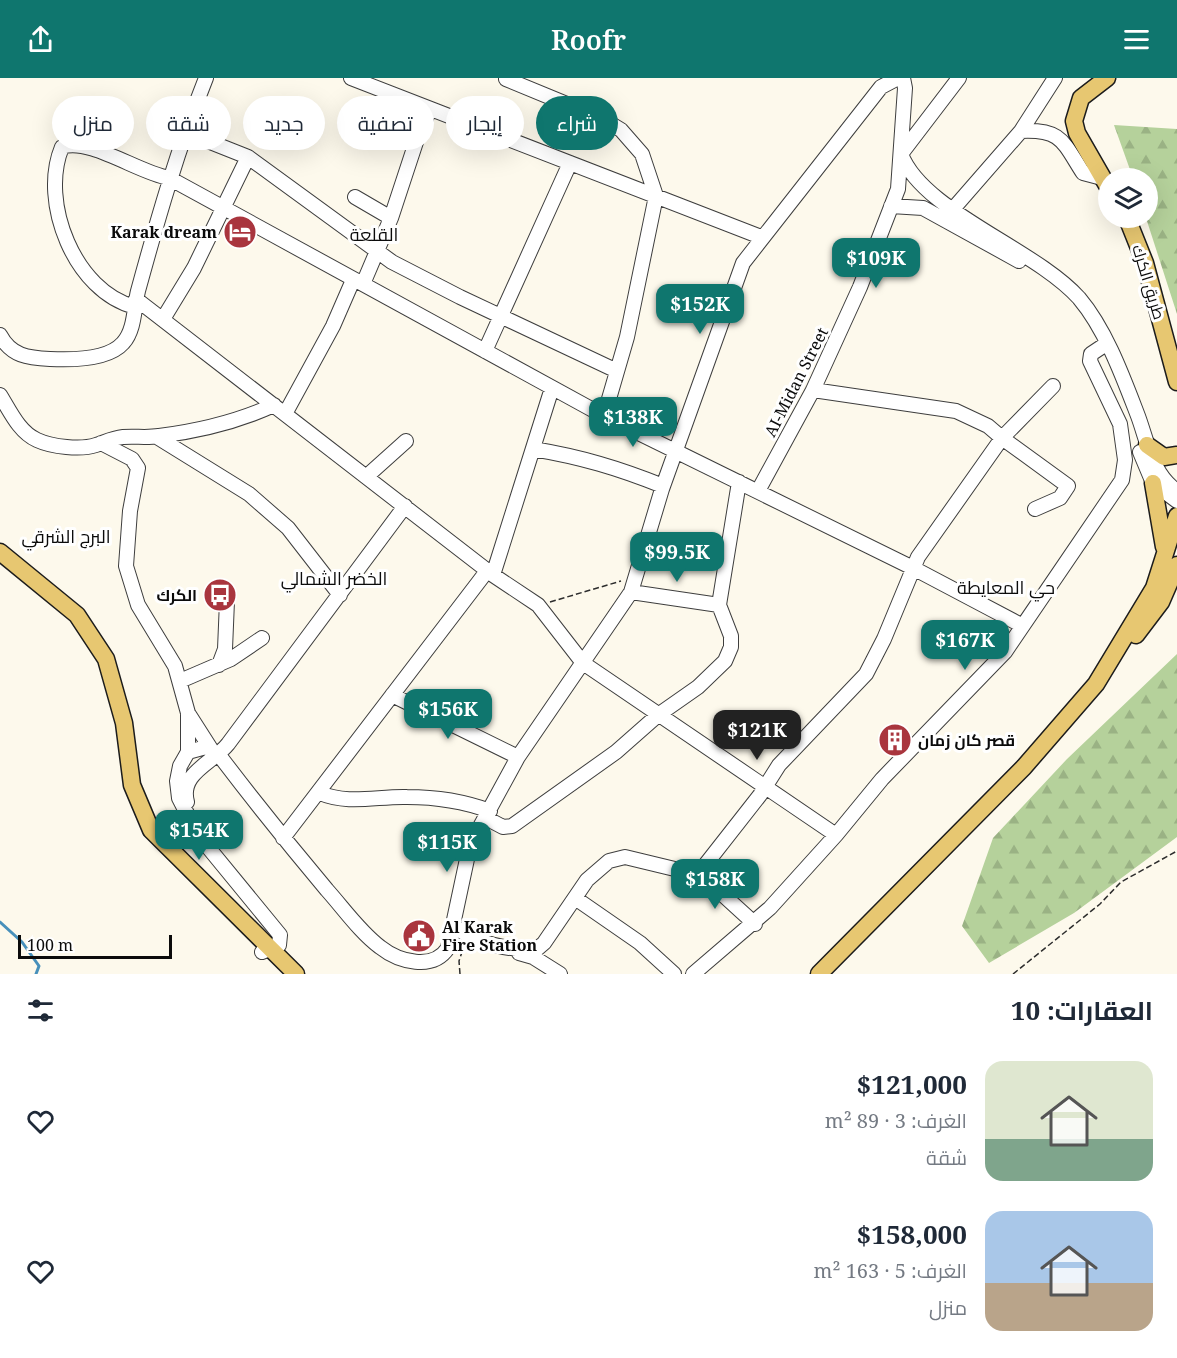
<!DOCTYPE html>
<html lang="ar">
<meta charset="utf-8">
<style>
body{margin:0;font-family:"Noto Serif",Cairo,serif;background:#f2f2f3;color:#1f2937;direction:rtl;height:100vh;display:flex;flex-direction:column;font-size:22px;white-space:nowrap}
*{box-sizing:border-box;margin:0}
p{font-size:20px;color:#747a83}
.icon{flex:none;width:33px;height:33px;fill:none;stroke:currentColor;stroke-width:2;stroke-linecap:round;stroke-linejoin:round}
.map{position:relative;height:896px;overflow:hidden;direction:ltr}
.panel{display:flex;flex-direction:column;background:#fff;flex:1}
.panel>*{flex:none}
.top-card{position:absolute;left:18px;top:18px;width:600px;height:54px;direction:rtl;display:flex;gap:12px}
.tools{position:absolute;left:1098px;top:90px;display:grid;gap:12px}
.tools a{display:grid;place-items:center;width:60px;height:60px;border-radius:50%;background:#fff;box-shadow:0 6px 24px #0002;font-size:30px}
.scale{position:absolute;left:18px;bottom:15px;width:154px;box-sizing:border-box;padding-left:6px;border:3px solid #0b0b0b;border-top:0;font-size:16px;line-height:21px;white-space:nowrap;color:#0b0b0b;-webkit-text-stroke:4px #fff;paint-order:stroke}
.price{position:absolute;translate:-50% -51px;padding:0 14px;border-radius:12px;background:#0f766e;color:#fff;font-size:20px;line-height:39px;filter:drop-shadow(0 2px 3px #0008)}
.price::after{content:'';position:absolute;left:50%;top:36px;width:18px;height:14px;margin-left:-9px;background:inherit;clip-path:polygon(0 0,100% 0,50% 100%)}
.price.selected{background:#222;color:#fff}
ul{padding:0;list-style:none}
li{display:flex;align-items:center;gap:18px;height:150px;padding:0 24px}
li span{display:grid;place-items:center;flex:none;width:168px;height:120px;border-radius:18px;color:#555}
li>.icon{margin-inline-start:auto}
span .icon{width:72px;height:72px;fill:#fffc;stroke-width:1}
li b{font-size:26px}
h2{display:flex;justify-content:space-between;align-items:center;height:72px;padding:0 24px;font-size:26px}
.tag{padding:0 21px;border-radius:27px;background:#fff;box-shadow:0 6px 24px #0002;font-size:21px;line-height:54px}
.tag.selected{background:#0f766e;color:#fff}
header{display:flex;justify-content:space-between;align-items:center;height:78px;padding:0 24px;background:#0f766e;color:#fff;font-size:27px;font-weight:600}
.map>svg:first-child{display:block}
</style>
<header><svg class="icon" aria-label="menu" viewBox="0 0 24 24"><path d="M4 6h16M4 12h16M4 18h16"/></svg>Roofr<svg class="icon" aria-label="share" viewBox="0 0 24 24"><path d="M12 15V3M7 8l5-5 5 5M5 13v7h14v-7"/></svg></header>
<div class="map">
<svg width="1177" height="896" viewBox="0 0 1177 896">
<defs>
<pattern id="forest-firs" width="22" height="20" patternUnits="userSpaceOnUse" patternTransform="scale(1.5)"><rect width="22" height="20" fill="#b5d19b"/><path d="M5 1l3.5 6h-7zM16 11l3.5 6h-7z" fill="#9ab284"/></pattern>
</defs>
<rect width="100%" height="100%" fill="#fdf9ec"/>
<!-- forest -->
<path fill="url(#forest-firs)" d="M1114,47L1177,51V236L1146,140L1148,100H1133Z
M1177,576V759L1074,835L989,885L962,848L993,760L1067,681Z"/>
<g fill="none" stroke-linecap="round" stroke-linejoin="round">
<!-- stream -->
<path stroke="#4790bb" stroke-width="3" d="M0,844L22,864L39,888L36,896"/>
<!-- minor casing -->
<g stroke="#3e3e3e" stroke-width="16">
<path id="minor" d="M351,0L761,159
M959,0L901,76C922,133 1034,170 1079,220C1106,252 1123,299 1138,338C1148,365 1152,396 1177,413
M506,1L603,41L621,52L642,76L656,118L627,259L604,338
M1021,53C1062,51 1063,64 1083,95L1102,100
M185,54L248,79L392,184L460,219L617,293
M355,119L391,140
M891,128L923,130L1019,183
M953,131L1021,53L1055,0
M363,206L391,140L417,61L430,31
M136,221L493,497L538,527L583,585L836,757
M135,229C75,214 39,124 62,69C89,59 139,95 169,100L604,338L913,490L1021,547
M163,241L194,190L248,79
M0,257C11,278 28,280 50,281C71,282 108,282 123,265C135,252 134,229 138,213C158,140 178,70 206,0
M485,273L570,85
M0,317C10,333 19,354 37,362C52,369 81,372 96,367C105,364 113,360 123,359C135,358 147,360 159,358C199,353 237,344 274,327
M285,336L333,248L353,202
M157,359L249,416L288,450L340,517
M101,365L132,381L138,390L130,433L126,488L138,527L175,588L188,635V674L180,688L177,703L179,720L198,757L280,857L279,867L262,874
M533,371C581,379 618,390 663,408
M1140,374L1153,405L1177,423
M367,398L406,363
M758,413L813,312L860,209L898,111L905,10L903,0
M1035,431L1060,420L1068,408L1002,360L1053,308
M493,497L552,310
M631,514L719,527
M219,587L225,571L227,523
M180,603L231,581L262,560
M392,617L518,679
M188,635L211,671
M188,674L206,669L219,677C254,723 290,768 327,812C344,831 360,854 380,869C399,884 433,893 448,870L470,767L518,679L631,514L662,411L743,185L881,9L898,0
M320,715C348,727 378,718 407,719C436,719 463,723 490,733
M187,724C179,695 213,685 228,666L405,428
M486,740L503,749L512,748L616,674L658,637L698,609L725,583L731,569V558L719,527L739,404
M283,760L487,493
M697,793L755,846
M575,820L640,865L674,896
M453,847C473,865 510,873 537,871L544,865L587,802L609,783L625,779L683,793L702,791L760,717L779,687L866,596L884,561L918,479L1002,360L988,348L956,333L813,312
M519,875L533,879L560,896
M693,896L770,830L836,757L882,701L1005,574L1122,402L1125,382L1120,346L1090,283L1091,276L1106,266"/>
</g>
<!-- major casing -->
<g stroke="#1c1c1c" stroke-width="19">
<path id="major" d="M1107,0L1081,20L1074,43L1077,55L1108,109
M1127,140L1145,185L1177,304
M1147,367L1164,379L1177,377
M1153,405L1164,469
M0,474L77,537L106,581L124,645L132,707L151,752L296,896
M1136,557L1161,524L1177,487
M819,896L1024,689L1096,606L1154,510L1177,438"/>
</g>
<!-- path -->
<path stroke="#2d2d2d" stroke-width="1.5" stroke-dasharray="6 3" stroke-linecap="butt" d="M550,524L621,503
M460,896L459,883L464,868
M1013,896L1100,826L1121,804L1177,773"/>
<!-- minor -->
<use href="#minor" stroke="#fff" stroke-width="14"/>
<!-- major -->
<use href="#major" stroke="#e7c771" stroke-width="16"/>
</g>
<!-- icons -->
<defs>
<g id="hotel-disc" transform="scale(1.725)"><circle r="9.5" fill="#a9353e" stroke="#fff"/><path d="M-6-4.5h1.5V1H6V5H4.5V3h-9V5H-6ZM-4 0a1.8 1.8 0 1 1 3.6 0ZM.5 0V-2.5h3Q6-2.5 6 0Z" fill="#fff"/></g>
<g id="bus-disc" transform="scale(1.725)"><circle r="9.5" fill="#a9353e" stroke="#fff"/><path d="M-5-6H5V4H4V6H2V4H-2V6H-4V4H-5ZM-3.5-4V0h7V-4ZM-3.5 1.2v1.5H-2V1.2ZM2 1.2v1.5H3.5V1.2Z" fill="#fff"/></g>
<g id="building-disc" transform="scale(1.725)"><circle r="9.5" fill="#a9353e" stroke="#fff"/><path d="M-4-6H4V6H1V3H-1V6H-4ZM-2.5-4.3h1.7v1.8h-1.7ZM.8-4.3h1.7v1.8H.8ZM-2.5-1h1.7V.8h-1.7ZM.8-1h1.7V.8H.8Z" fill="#fff"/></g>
<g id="civic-disc" transform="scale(1.725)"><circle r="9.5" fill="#a9353e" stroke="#fff"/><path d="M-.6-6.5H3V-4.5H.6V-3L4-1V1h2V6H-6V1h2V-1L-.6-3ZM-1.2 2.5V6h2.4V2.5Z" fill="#fff"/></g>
</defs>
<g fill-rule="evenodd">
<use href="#hotel-disc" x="240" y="154"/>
<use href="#bus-disc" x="220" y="517"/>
<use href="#building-disc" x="895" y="662"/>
<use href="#civic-disc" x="419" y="858"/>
</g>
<g text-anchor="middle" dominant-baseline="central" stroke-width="6" stroke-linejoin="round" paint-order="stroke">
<!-- poi labels -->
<g font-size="16" font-weight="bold" fill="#0b0b0b" stroke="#fff" text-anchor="end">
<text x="217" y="154">Karak dream</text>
<text x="197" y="517">الكرك</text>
<text x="918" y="662" text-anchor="start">قصر كان زمان</text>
<text x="442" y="849" text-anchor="start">Al Karak<tspan x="442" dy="18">Fire Station</tspan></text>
</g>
<!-- street labels -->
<g font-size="16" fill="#0b0b0b" stroke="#fff">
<text transform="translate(1149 204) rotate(73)">طريق الكرك</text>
<text transform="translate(796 304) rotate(-63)">AI-Midan Street</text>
</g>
<!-- neighbourhood labels -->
<g font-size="18" fill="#0b0b0b" stroke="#fff">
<text x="374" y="156">القلعة</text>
<text x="66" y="458">البرج الشرقي</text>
<text x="334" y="500">الخضر الشمالي</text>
<text x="1006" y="509">حي المعايطة</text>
</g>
</g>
</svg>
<div class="tools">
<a><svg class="icon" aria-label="layers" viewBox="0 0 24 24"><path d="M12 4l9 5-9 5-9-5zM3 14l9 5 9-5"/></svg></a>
</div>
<div class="scale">100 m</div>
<b class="price" style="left:876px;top:211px">$109K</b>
<b class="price" style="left:700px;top:257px">$152K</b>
<b class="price" style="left:633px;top:370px">$138K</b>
<b class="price" style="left:677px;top:505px">$99.5K</b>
<b class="price" style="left:965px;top:593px">$167K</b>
<b class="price" style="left:448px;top:662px">$156K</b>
<b class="price selected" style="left:757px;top:683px">$121K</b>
<b class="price" style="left:199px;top:783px">$154K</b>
<b class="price" style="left:447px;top:795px">$115K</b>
<b class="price" style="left:715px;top:832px">$158K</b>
<div class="top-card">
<a class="tag selected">شراء</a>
<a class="tag">إيجار</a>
<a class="tag">تصفية</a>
<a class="tag">جديد</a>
<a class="tag">شقة</a>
<a class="tag">منزل</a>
</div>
</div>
<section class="panel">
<h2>العقارات: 10<svg class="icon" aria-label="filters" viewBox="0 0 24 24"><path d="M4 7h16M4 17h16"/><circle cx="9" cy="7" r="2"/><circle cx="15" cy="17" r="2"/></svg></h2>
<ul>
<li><span style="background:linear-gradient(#dfe7d0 65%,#7fa58c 0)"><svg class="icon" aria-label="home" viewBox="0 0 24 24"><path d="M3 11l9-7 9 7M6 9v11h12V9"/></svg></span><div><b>$121,000</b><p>الغرف: 3 · 89 m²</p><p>شقة</p></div><svg class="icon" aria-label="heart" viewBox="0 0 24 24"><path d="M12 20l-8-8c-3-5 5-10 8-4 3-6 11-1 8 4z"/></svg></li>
<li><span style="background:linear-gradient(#a9c7e8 60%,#b9a48a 0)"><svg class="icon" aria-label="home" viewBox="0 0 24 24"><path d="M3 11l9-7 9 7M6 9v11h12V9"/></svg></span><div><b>$158,000</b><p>الغرف: 5 · 163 m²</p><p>منزل</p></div><svg class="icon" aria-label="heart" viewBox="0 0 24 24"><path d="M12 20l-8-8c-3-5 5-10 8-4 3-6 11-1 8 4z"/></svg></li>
</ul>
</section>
